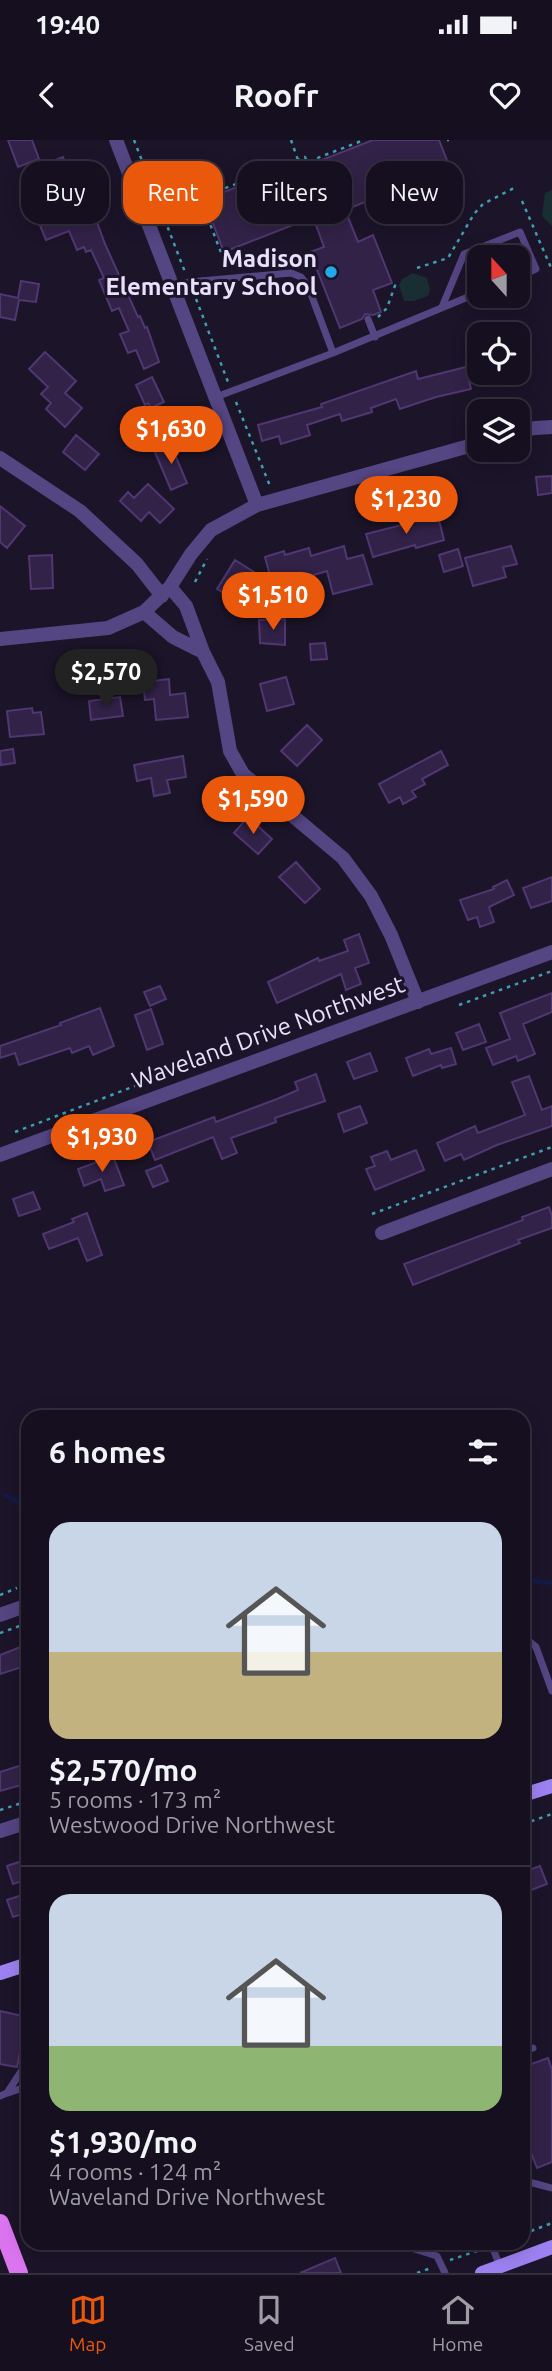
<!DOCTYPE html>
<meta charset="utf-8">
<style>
body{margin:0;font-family:Ubuntu,sans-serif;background:#221d2c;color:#f1f3f6;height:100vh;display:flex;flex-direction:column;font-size:26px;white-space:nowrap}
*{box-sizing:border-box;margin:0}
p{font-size:23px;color:#9d9ca4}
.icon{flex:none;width:38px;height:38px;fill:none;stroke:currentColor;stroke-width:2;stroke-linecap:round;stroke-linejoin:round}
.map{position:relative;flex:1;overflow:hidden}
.sheet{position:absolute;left:21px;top:1270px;width:509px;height:840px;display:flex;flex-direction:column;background:#150f1f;border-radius:21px;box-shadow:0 4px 18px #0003,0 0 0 2px #342f3d}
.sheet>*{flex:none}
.top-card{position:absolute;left:21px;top:21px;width:511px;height:63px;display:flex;gap:14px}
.needle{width:46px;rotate:339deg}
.fabs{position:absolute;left:467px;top:105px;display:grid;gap:14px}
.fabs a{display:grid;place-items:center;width:63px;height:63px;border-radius:14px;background:#150f1f;box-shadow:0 4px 18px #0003,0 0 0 2px #342f3d;font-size:35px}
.price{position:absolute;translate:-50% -60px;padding:0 16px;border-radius:24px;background:#ea580c;color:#fff;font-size:23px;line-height:46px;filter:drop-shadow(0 2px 4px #0008)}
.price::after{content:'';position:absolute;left:50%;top:42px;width:21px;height:16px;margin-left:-10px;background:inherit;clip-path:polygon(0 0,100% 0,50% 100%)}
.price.on{background:#222;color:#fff}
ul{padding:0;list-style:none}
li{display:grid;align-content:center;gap:14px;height:371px;padding:0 28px}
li+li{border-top:2px solid #342f3d}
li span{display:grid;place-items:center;height:217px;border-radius:21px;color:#555}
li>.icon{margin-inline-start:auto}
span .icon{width:126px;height:126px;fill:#fffc;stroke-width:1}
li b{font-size:30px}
h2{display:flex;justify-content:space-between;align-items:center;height:84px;padding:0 28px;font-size:30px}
.pill{padding:0 24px;border-radius:21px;background:#150f1f;box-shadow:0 4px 18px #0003,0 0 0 2px #342f3d;font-size:24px;line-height:63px}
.pill.on{background:#ea580c;color:#fff}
.status{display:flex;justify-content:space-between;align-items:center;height:49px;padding:0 35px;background:#150f1f;direction:ltr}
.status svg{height:19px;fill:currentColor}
header{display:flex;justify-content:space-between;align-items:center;height:91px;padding:0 28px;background:#150f1f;font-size:32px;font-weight:700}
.menu{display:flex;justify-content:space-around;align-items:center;height:98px;border-top:2px solid #342f3d;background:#150f1f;font-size:19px;color:#9d9ca4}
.menu a{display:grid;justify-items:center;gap:4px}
.menu .on{color:#ea580c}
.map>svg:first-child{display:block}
</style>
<div class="status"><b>19:40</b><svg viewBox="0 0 49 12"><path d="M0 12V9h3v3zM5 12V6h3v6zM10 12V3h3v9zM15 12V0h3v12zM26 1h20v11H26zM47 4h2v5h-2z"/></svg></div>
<header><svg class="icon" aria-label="back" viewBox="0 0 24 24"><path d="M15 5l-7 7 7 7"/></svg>Roofr<svg class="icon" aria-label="heart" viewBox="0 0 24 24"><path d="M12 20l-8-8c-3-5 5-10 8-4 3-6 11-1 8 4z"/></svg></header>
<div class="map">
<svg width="552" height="2133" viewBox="0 0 552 2133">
<rect width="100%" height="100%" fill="#1c1429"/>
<!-- green -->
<path fill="#182e33" d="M552,50V86L542,76L545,53Z
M413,133L427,138L430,150L428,156L414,161H404L399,145L402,139Z"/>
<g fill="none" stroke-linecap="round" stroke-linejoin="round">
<!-- stream -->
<path stroke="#121a45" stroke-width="4.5" d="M5,1355L28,1368
M523,1440L552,1443"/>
</g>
<!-- building -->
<path fill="#322248" stroke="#4f3772" stroke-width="2" d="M8,0H32L39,19L18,27Z
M373,0H439L450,28L345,70L358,102L373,95L392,143L373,150L381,172L373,175L365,174L362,179L340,188L310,112L324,107L313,77L224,112L204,60L302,21L304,27Z
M63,17L78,55L86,52L105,104L138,177L140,176L145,188L147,187L159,222L144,229L136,210L128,213L120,194L129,191L119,168L112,171L99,140L104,138L91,110L86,112L84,107L77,110L69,91L46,100L32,66L28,67L22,54L49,43L42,25Z
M21,141L39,144L36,162L19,160L15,180L0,177V154L18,158Z
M522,192L531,227L518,231V193Z
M45,212L76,241L65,253L82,268L65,287L46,269L51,263L41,254L48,247L29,229Z
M466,227L471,249L436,257L400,269L396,259L371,268L372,272L342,281L340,274L307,285L310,295L281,304L279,296L262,301L258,285L322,267L321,264L416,231L418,239Z
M152,237L164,262L151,268L148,263L145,265L136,245Z
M76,295L99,314L85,330L63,312Z
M170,303L187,343L171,350L154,310Z
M552,336V353L538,355L536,337Z
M148,344L174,369L160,383L149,372L141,381L120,361L128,352L134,358Z
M0,366L25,386L7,408L0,402Z
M438,376L444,400L416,408L415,405L373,417L366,394Z
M344,406L347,419L363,415L372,444L333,454L327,431L273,447L265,417L284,411L285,415L309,408L311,416Z
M511,406L517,424L503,427L506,437L473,446L465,418Z
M458,409L463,426L444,432L439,415Z
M52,415L53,448L31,449L29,416Z
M235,420L254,432L236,460L217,449Z
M285,479V505L260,503L259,480Z
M325,503L327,519L311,520L310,504Z
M136,535L137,552L121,553L120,536Z
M286,537L294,564L267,571L260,544Z
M169,539L170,555L185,553L188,577L156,580L154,559L145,560L143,542Z
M120,557L123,576L91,580L89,561Z
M32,568L33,573L41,572L44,594L10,597L7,571Z
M307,585L322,600L297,626L281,611Z
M13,609L15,623L1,625L0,611Z
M441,611L448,625L422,639L425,644L412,651L416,657L403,664L400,657L389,663L379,644Z
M183,616L186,637L167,640L170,653L154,656L151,638L137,641L134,625Z
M248,677L272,699L258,714L234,693Z
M296,722L320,749L305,763L279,737Z
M552,737V761L531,768L523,748Z
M507,740L514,755L489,767L494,782L480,787L477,777L468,780L460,760L494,749L493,747Z
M359,794L369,823L355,828L361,844L346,850L341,834L277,863L268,842L318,818L319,821L348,811L344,800Z
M160,846L166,859L150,866L144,852Z
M552,853V872L523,884L535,914L518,921L516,916L493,925L486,908L510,899L500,873Z
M100,868L114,906L93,915L89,906L72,913L70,908L19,925L15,913L0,918V906L61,885L60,883Z
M151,869L163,904L147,910L135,875Z
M479,884L486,902L463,910L456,893Z
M451,908L456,924L442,928L441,925L413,936L406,918L429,909L431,914Z
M370,913L377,931L354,939L347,922Z
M316,934L325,961L275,978L276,982L231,998L237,1013L222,1019L213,997L155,1020L148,1002L214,977L216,982L277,959L298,950L295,942Z
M529,936L542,970L552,966V986L497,1005L464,1020L461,1014L445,1021L437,1003L475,986L478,993L525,975L512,942Z
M360,966L367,983L344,992L338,974Z
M416,1010L424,1030L375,1050L366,1029L375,1026L371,1017L387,1011L391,1020Z
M113,1016L124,1045L105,1051L101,1039L84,1046L78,1029Z
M161,1025L168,1041L153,1047L146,1031Z
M33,1052L40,1069L19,1076L13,1059Z
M549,1067L552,1076V1088L518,1100L520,1103L413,1145L404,1124L523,1080L522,1077Z
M87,1073L102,1115L87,1121L78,1098L49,1109L43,1094L74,1082L72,1079Z
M28,1504V1525L0,1534V1515Z
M28,1623V1643L0,1651V1632Z
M28,1719V1739L13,1744L7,1726Z
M540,1726L547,1744L523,1753V1732Z
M25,1754L28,1772L13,1777L7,1760Z
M0,1871L27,1877L17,1927L0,1924Z
M548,1918L552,1930V2022L537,2028L523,1992V1927Z
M335,2118L341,2133H300Z"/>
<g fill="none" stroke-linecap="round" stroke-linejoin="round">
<!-- path -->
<path stroke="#3f9fb0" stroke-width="2.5" stroke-dasharray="3.5 5" stroke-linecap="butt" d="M134,0L185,132
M291,0L298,20
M447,0H449
M522,61L552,130
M227,128L200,58L305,17L307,22L364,0
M417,128L448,118L474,74L483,64L514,48
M193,151L228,242
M378,177L387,168L397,140
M236,262L270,346
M195,442L207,419
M459,865L552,831
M15,992L135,946
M372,1074L552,1007
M0,1455L17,1448
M0,1493L28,1483
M0,1670L28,1661
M523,1684L552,1674
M523,2094L552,2083
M450,2120L483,2109
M417,2133L431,2128"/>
<!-- lane -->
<path stroke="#544583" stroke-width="7" d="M173,147L189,142L291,133L301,137L308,146L333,213L216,257
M442,167L464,114L520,92L536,129L518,137
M368,179L375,197
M333,213L480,152
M523,1496L536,1507L552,1551
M523,1912L533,1908
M8,1953L28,1946
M0,1956L7,1953L28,1921
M523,2035L529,2042L552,2048
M398,2104L437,2116L445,2133
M491,2104L500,2126"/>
<!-- street -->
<path stroke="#544583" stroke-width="14" d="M116,0L257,365
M518,292L535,288L552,287
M0,318L80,371L137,424L162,456
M170,447L186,466L203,512
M144,472L173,497L203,512L218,542L230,611L243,634L343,718L371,756L391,795L418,862
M0,499L108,488L144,472L170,447L191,414L211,390L257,365L480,303
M0,1015L552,812
M382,1093L552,1029
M0,1475L28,1465
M0,1691L28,1682"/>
<!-- secondary -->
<path stroke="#9c82f1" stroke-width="14" d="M523,1655L552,1646
M0,1833L28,1824
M482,2133L552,2107"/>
<!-- primary -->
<path stroke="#db74ef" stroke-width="18" d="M0,2083L19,2133"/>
</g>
<!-- markers -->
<circle fill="#22a9e6" stroke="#1c1429" stroke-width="2.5" cx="331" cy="132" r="7"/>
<g text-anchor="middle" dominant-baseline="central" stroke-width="6" stroke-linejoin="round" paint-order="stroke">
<!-- poi labels -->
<g font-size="24" font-weight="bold" fill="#e9e0fb" stroke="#1c1429" text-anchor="end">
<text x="317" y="118">Madison<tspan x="317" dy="28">Elementary School</tspan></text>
</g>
<!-- street labels -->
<g font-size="24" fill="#e9e0fb" stroke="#1c1429">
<text transform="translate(268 892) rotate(-20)">Waveland Drive Northwest</text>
</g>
</g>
</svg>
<div class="fabs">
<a><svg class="needle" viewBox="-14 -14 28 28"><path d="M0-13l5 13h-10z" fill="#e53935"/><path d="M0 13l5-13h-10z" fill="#9d9ca4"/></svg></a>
<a><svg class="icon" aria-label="locate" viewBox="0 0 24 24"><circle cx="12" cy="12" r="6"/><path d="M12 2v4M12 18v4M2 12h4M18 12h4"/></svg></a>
<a><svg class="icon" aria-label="layers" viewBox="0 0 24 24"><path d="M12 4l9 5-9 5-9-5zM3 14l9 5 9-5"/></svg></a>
</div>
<b class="price" style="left:171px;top:326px">$1,630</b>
<b class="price" style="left:406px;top:396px">$1,230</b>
<b class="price" style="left:273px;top:492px">$1,510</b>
<b class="price on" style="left:106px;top:569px">$2,570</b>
<b class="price" style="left:253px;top:696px">$1,590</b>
<b class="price" style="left:102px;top:1034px">$1,930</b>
<div class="top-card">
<a class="pill">Buy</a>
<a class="pill on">Rent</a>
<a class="pill">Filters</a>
<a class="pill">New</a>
</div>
<section class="sheet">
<h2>6 homes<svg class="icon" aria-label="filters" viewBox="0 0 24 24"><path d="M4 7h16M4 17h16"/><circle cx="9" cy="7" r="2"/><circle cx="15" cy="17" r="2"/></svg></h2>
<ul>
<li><span style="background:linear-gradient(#c9d6e8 60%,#c2b280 0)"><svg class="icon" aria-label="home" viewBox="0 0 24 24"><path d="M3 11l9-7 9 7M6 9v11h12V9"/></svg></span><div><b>$2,570/mo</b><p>5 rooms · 173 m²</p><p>Westwood Drive Northwest</p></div></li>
<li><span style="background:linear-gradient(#c9d6e8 70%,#8fb573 0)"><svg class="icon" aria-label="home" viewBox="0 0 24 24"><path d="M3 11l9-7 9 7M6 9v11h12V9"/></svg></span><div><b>$1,930/mo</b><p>4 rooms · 124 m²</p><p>Waveland Drive Northwest</p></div></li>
</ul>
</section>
</div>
<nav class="menu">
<a class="on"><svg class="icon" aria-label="map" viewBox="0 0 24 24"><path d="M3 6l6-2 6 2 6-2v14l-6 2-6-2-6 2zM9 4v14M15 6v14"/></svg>Map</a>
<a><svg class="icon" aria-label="saved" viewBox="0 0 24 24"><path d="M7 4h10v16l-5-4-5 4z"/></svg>Saved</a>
<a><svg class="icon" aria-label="home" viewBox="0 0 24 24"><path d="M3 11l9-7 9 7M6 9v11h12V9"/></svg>Home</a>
</nav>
